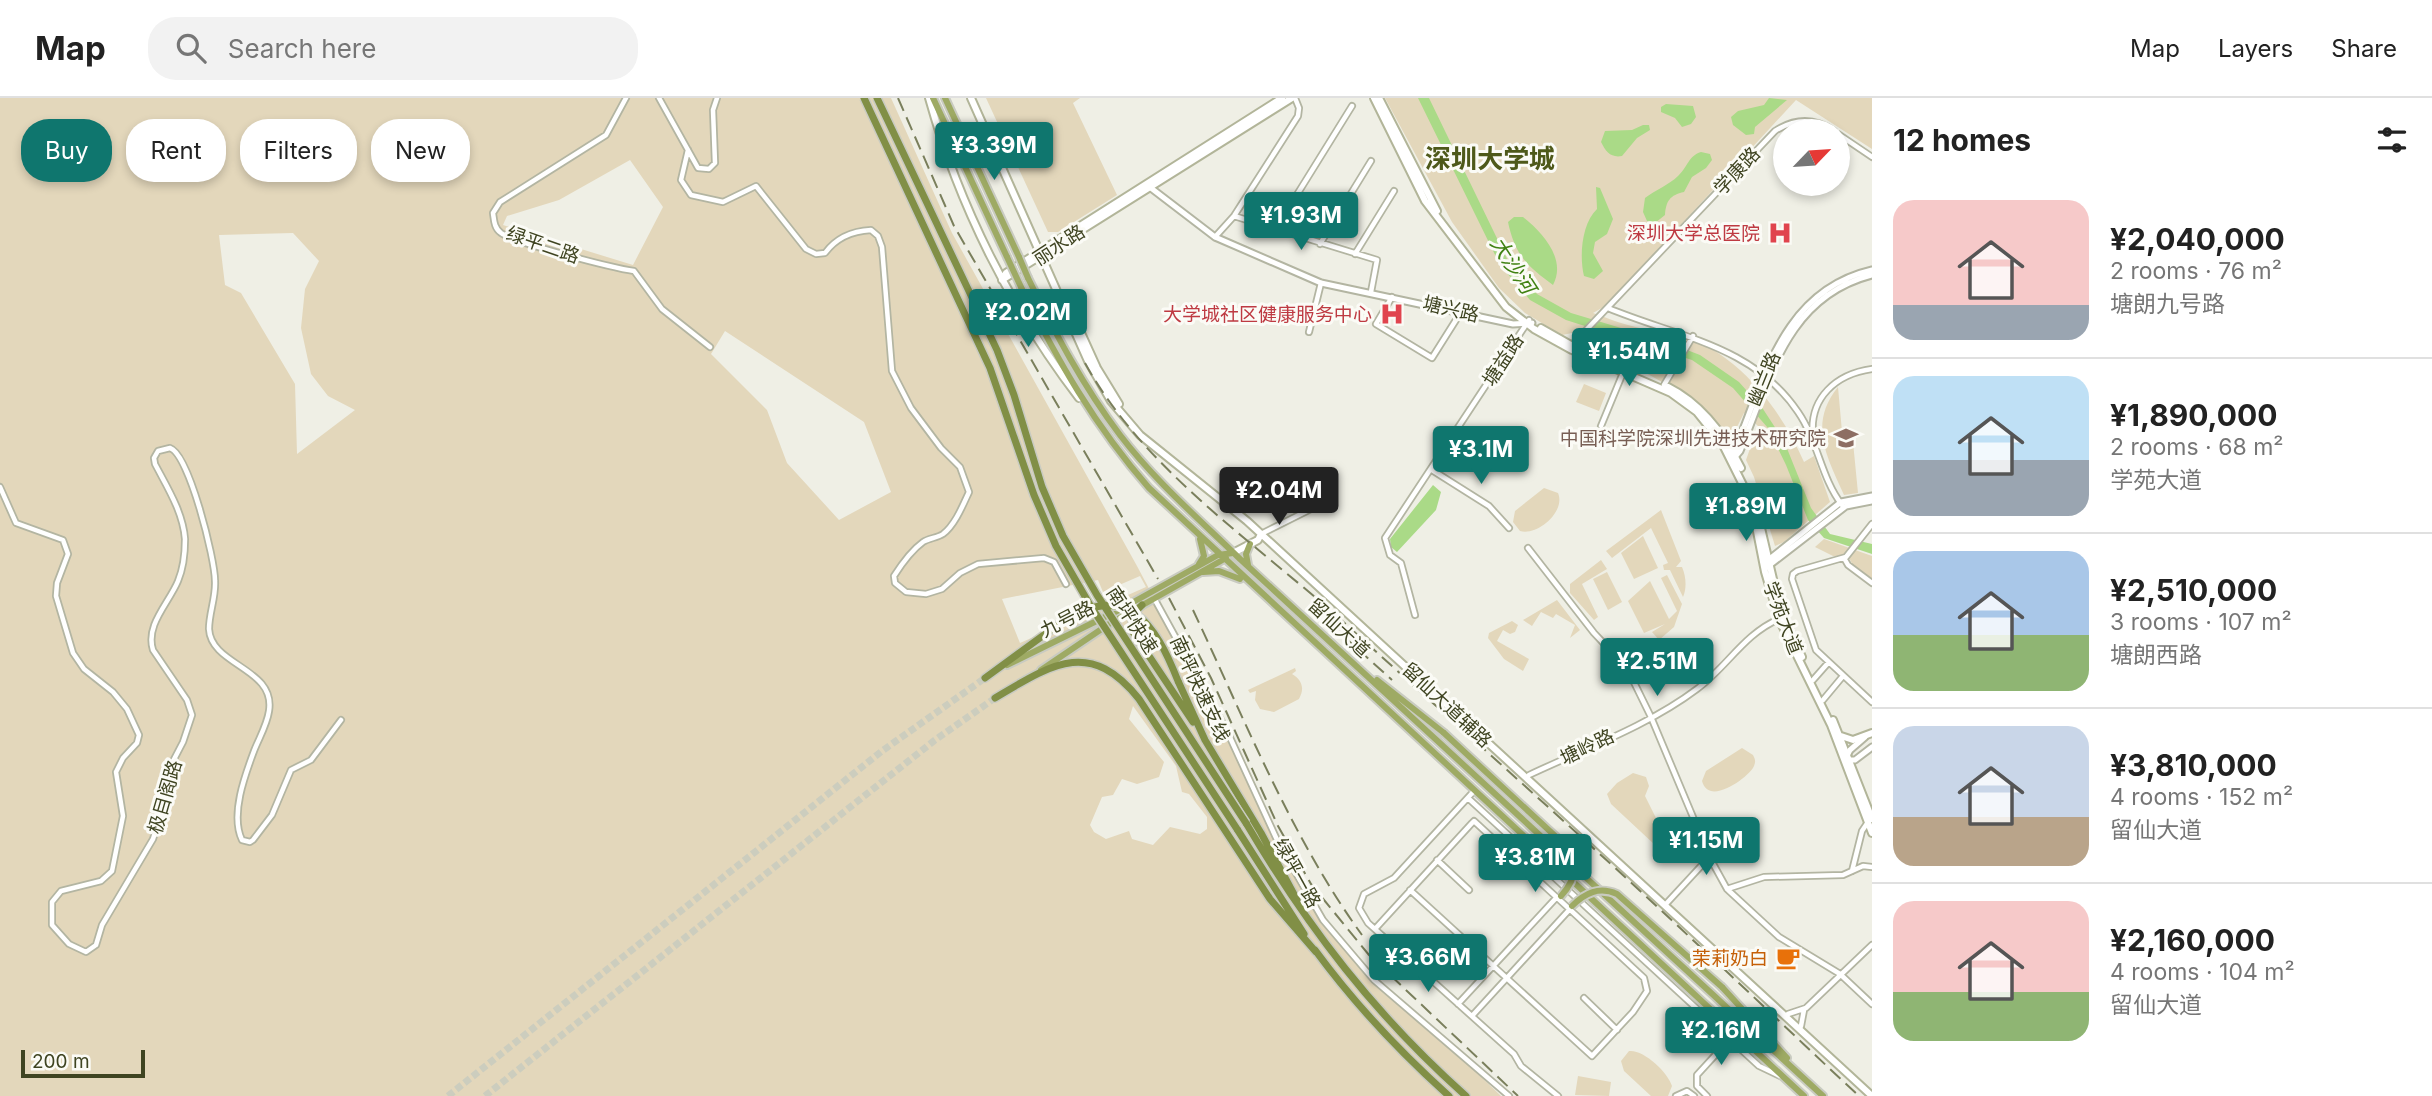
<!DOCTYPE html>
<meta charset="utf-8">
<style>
body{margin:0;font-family:Inter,"Noto Sans SC",sans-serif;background:#f2f2f2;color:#222;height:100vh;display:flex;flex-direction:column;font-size:26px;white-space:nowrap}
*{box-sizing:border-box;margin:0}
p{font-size:23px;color:#767676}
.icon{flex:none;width:38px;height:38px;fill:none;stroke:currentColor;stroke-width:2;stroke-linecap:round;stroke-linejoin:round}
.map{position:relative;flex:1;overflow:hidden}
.details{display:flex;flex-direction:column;background:#fff;width:560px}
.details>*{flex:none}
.hud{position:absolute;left:21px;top:21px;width:665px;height:63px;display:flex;gap:14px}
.needle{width:46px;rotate:65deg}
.tools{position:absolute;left:1773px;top:21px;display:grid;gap:14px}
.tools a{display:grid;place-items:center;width:77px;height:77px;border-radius:50%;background:#fff;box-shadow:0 4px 10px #0003;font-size:35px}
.scale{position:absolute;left:21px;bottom:18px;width:124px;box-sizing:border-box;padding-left:7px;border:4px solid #3f4421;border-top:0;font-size:19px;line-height:24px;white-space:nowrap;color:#3f4421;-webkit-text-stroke:5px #fbfbf6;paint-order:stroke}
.price{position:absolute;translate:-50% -60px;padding:0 16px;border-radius:7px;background:#0f766e;color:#fff;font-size:23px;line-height:46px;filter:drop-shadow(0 2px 4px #0008)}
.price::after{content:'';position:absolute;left:50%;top:42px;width:21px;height:16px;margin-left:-10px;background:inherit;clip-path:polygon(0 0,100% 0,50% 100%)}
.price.selected{background:#222;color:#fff}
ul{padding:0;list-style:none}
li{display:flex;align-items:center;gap:21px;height:175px;padding:0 21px}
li+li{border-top:2px solid #e0e0e0}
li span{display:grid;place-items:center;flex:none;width:196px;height:140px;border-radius:21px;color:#555}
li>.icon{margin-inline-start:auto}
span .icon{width:84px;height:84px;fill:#fffc;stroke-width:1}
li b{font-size:30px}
h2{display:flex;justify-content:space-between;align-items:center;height:84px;padding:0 21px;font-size:30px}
.chip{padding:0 24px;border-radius:28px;background:#fff;box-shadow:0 4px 10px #0003;font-size:24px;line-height:63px}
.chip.selected{background:#0f766e;color:#fff}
header{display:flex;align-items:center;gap:42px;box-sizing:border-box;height:98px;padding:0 35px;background:#fff;border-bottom:2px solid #e0e0e0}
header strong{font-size:33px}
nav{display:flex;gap:38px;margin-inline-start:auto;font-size:24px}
.search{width:490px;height:63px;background:#f2f2f2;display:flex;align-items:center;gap:18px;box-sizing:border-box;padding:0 24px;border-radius:28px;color:#767676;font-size:26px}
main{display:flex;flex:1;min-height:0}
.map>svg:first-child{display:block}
</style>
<header>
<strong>Map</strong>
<div class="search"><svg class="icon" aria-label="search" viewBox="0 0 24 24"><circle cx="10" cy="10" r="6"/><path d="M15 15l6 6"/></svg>Search here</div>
<nav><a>Map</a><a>Layers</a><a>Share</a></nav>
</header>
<main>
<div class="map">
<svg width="1872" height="998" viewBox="0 0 1872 998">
<rect width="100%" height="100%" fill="#efefe5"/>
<!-- green -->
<path fill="#e3d7bb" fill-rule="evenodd" d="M0,0H891L952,135L1137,468L1225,634L1277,744L1322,823L1372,883L1468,966L1501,998H0ZM630,62L663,109L633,167L503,127L507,118L559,102ZM293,135L319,163L305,191L301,230L311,276L328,298L355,312L297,356L295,286L241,195L225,187L219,137ZM725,233L864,324L891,394L839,422L787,365L767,312L711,256ZM1140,478L1146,489L1020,545L1002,501L1098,482L1103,494ZM1133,608L1176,668L1182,694L1189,696L1207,719V731L1200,736L1170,729L1153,747L1132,741L1129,733L1106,741L1094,734L1090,727L1102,699L1113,697L1122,681L1137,686L1159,679L1164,664L1129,621Z
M986,0H1080L1073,5L1117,97L1058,134H1048Z
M1385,0H1872V51L1796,2L1607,207L1593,215C1609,221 1628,228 1645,231C1654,232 1664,232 1672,234C1735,251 1779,307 1804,364L1814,358L1830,404L1784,444L1775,448L1754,379L1746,362L1758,328L1744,315L1731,341C1690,292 1646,275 1591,249L1587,246L1590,239L1577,234L1562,237L1525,215L1499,190L1452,124Z
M1584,286L1606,295L1599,313L1576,304Z
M1838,289L1843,345L1853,344L1858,395L1844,397C1827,359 1808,326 1838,289Z
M1544,390L1558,395C1566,413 1538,438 1520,433L1513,424L1515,413Z
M1661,412L1681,463L1676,469H1682C1686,478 1687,490 1683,499L1670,472H1664L1663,467L1668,465L1651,430L1612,460L1606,453Z
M1643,438L1658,470L1634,481L1621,455Z
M1824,441L1872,458V484L1855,471L1849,460L1833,458L1815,449Z
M1601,462L1607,471L1582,486L1598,519L1594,522L1570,495V486Z
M1607,474L1622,504L1608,512L1593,481Z
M1667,477L1682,506L1674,529L1659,542L1652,534L1665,526L1644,535L1628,503L1650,483L1669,521L1677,513L1661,480Z
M1557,502L1580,532L1570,540L1575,527L1556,516L1553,520L1541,514L1532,528L1523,522Z
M1512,523L1518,527L1515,534L1510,536L1503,532L1497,543L1529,561L1523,573L1504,561L1488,540L1489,535Z
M1295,570L1296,573L1292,576C1302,582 1305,590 1299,601L1274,614L1260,611L1255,602L1256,593L1250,595L1248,592Z
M1742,650L1753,657C1755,661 1756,663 1754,668C1751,677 1709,710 1702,683L1706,673Z
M1633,675L1646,679L1649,688L1645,698L1667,742L1660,748L1655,747L1611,706L1607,696L1617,685Z
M1629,953C1643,951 1668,974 1672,988L1668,998H1651L1624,973L1621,963Z
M1578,978L1611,984L1609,998L1575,997Z"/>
<!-- water -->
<path fill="#aada87" d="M1418,0H1429L1508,163L1537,196L1571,215L1661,242L1700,257L1739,284L1763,311L1784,343L1811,410L1830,436L1872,446V456L1824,440L1808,422L1786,367L1768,330L1733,290L1692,262L1566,222L1530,202L1500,167Z
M1769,0L1787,2L1755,29L1754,36L1746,37L1733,27L1731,19L1738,13L1764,7Z
M1666,6L1693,8L1696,19L1691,26L1682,29L1675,20L1661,14V9Z
M1643,27H1649L1650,32L1637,40L1622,58C1611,60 1606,54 1601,44L1605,33L1632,32Z
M1701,54L1710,56L1712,62L1706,70L1692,79L1684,94C1670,97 1666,103 1665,117L1655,125L1647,123L1643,114L1645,100C1655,92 1669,87 1678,78C1688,69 1688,58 1701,54Z
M1596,89L1600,90L1613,121L1607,136L1595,144L1593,155L1603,173L1594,181L1584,178C1579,158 1582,125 1597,111Z
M1514,119H1523C1542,134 1567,161 1553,187C1527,168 1515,157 1508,124Z
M1433,387L1441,394L1436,412L1397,454L1391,449L1390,441Z"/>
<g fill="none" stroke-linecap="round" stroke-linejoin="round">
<!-- trunk-tunnel -->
<path stroke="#cccdbe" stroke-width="7" stroke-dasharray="7 3.5" stroke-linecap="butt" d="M448,998L882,653L985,580
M485,998L935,642L995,600"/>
<!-- minor casing -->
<g stroke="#b3b5a2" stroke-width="8">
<path id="minor" d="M626,0L606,37L500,104L493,115C494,122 494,130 501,135C515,145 613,170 634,173L662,211L710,249
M659,0L698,70L709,71L715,65L713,12L717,0
M1838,36L1872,59
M688,52L681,82L691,97L723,104L756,88L806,151L816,156L825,155C836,140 852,133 871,132L878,138L882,149L892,273L911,310L941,350L960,369L969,394C963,407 955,427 943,436C937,440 929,440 923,444C912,452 901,467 894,478L895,485L906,494L926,496L942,491L960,475L978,466L1044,460L1054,464L1066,486
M1234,118L1377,162L1371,194
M1275,132L1352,8
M1215,139L1234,118L1298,18L1299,10L1295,0
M1320,146L1371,63
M1355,156L1394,93
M1392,199L1376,226L1432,260L1461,214
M1608,210C1677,239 1753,247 1798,314C1818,343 1821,380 1842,407
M1309,234L1321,185
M1571,248L1775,33C1795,20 1815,20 1834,33
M1664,287L1693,238
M1601,328L1625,270
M1813,338C1809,300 1836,276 1872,271
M1432,372L1489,408L1509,430
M0,389L16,425L63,442L68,456L57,485L56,498L73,555L84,571L113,594L127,611L139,637L137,645L123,660L116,674L123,718L112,773L101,783L61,793L52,804V827L69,846L86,854L96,847L102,827L153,741L169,691L170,669L183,644L192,617L187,602L153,552C145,527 169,505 178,483C183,471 185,454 185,441C183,414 167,389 155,366L154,360L158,353L170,350C189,356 215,461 215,483C216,499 209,515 209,531C211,568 276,570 269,613C267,627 259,640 254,653C245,677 230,717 242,742L250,744L253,742L272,717L291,672L311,662L341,622
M1872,426L1846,459L1797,473L1793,476L1792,481L1816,552L1872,604
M1261,436L1315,409
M1528,450L1594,535L1627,570L1651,619L1711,762L1727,791L1779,839L1840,876L1872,906
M1844,460L1848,467L1872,485
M1154,500L1227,633L1278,744L1323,822L1374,882L1509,998
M1415,517L1401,465L1390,457L1385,440L1529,222
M1813,582L1828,565
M1823,602L1843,578
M1529,677C1584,651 1648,628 1697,591C1727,569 1744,536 1779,521
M1474,693L1394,780L1364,796L1359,810L1368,825L1514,956L1521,968L1558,998
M1468,700L1759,968L1780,978
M1437,762L1469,792
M1852,773L1862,733L1868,724
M1727,791L1764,779L1843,777L1863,768L1872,769
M1665,807L1702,767L1711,762
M1375,831L1472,725L1474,723L1644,880L1647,893L1633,914L1592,958L1410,792
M1584,900L1617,932
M1458,906L1557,799
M1788,916L1806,910L1872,847
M1472,918L1570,811
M1801,928L1804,912
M1676,998L1687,993L1694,998
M1707,998L1697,988V977L1730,941"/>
</g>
<!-- tertiary casing -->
<g stroke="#b3b5a2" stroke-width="9">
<path id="tertiary" d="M1147,87L1215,139L1321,185L1513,226L1532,225
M1732,359C1764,284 1781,193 1872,172
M1733,361L1740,353C1770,281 1786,199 1872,177
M1767,463L1841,404L1872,398
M1767,469L1846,408L1872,403
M1865,639L1850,652L1845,662H1855L1872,649"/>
</g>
<!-- secondary casing -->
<g stroke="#b2b599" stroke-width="10">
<path id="secondary" d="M929,0C959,108 1011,211 1079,300
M971,0L1088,263L1111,303L1140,337L1247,423L1872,998
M1374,0L1425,103L1506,209L1534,231L1572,252L1671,295L1697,314L1722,345L1751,403L1765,474L1779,521L1831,627L1872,735
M1379,0L1437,113
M1002,182L1292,0
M1002,182L1006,175L1282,0
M1067,204L1097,270L1119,306
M1541,230L1571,247
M1668,289C1702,306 1724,336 1741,370
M1757,413L1780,511L1802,559
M1233,455L1258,442L1261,436
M1833,622L1872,721
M1841,638L1853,642L1872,635"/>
</g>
<!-- primary casing -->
<g stroke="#c9cbc1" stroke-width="10">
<path id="primary" d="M933,0L1007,159
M945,0L1019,159
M1028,180C1055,235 1083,288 1120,337C1155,383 1199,421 1240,461L1823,998
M1021,189C1058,263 1094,327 1149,390L1804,998
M1199,466L1204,458L1200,441
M1248,467L1246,456L1250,446
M1203,474L1219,473L1240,481
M1007,567L1119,512L1218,457L1233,455
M1041,572L1109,526L1226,460
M1377,582L1444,635
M1722,889L1787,960"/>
</g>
<!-- trunk casing -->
<g stroke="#c9cbc1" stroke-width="10">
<path id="trunk" d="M1142,507L1132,517L1133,534L1193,624
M985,580L1063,523
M1178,583L1205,642L1261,735L1297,802
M995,600C1052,566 1090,540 1139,601L1270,801L1316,854
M1246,725C1308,830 1375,917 1466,998
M1237,731L1304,836
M1315,852C1354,905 1400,954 1449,998"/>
</g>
<!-- minor -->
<use href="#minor" stroke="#fff" stroke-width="4.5"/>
<!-- tertiary -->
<use href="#tertiary" stroke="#fff" stroke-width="5"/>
<!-- secondary -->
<use href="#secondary" stroke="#fff" stroke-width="6"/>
<!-- primary -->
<use href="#primary" stroke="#9eaa64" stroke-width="6"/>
<!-- trunk -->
<use href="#trunk" stroke="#818f46" stroke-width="7"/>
<!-- rail -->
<path stroke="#7a7f5c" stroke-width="2" stroke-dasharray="14 7" stroke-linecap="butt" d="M898,0L954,128L1158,481
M1085,265C1145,374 1258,446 1349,529C1464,634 1581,737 1695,844C1750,895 1804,947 1859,998
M1169,500L1211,580L1278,728L1311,786L1369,857L1518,998
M1311,509L1392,582
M1193,512C1244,620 1292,741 1362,837"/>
<!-- primary-bridge casing -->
<g stroke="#c9cbc1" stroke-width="10" stroke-linecap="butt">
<path id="primary-bridge" d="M1007,159L1021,189
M1019,159L1028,180
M1444,635L1567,749C1579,767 1575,783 1561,798
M1572,808C1585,795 1599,788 1617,796L1722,889"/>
</g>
<!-- trunk-bridge casing -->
<g stroke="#c9cbc1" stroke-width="10" stroke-linecap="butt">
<path id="trunk-bridge" d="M864,0L990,270L1034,397L1056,448L1090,507L1237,731
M877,0L997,252L1014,297L1042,389L1063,438L1097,497L1246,725
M1063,523C1128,483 1155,525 1178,583"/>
</g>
<!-- primary-bridge -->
<use href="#primary-bridge" stroke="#9eaa64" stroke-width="6"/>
<!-- trunk-bridge -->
<use href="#trunk-bridge" stroke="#818f46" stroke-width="7"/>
</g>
<!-- icons -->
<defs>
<g id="hospital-bare" transform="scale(1.89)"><path d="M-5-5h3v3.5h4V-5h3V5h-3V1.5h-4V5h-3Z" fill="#e0444e" stroke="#fbfbf6" stroke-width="2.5" paint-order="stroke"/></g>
<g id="university-bare" transform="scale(1.89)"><path d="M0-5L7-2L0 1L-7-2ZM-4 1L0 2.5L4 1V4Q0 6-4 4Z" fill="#8d6e63" stroke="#fbfbf6" stroke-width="2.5" paint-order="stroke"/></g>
<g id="cafe-bare" transform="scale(1.89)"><path d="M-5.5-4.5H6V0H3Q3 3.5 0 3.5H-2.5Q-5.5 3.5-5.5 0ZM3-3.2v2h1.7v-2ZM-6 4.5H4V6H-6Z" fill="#e8710a" stroke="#fbfbf6" stroke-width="2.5" paint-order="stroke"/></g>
</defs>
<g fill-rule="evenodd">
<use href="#hospital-bare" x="1780" y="135"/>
<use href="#hospital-bare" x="1392" y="216"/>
<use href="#university-bare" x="1846" y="340"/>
<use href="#cafe-bare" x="1788" y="860"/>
</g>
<g text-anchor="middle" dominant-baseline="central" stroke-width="6" stroke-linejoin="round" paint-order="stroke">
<!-- street labels -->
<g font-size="19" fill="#3f4421" stroke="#fbfbf6">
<text transform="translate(1737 73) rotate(-47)">学康路</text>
<text transform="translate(543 147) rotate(19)">绿平二路</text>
<text transform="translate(1059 147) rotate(-33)">丽水路</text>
<text transform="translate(1451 211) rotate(13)">塘兴路</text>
<text transform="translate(1503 262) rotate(-57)">塘益路</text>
<text transform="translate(1764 281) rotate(-68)">幽兰路</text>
<text transform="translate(1783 520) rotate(69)">学苑大道</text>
<text transform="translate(1067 521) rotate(-27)">九号路</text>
<text transform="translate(1132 522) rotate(57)">南坪快速</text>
<text transform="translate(1339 530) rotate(43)">留仙大道</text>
<text transform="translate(1200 591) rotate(65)">南坪快速支线</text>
<text transform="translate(1447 607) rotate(43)">留仙大道辅路</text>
<text transform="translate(1587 649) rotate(-26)">塘岭路</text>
<text transform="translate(165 699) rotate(-74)">极目阁路</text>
<text transform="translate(1297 775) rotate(61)">绿坪一路</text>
</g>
<!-- health labels -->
<g font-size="19" fill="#be3a42" stroke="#fbfbf6" text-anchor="end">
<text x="1760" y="135">深圳大学总医院</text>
<text x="1372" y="216">大学城社区健康服务中心</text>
</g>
<!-- education labels -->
<g font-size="19" fill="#785e54" stroke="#fbfbf6" text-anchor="end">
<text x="1826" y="340">中国科学院深圳先进技术研究院</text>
</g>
<!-- food labels -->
<g font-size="19" fill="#c56008" stroke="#fbfbf6" text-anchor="end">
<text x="1768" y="860">茉莉奶白</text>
</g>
<!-- water labels -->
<g font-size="21" font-style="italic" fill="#408213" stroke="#fbfbf6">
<text transform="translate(1513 167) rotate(57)">大沙河</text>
</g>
<!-- district labels -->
<g font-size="26" font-weight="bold" fill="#4e591a" stroke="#fbfbf6">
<text x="1490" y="60">深圳大学城</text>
</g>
</g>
</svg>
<div class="tools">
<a><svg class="needle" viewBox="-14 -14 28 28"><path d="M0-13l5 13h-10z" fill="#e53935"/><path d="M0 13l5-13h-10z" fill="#767676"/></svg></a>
</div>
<div class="scale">200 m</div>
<b class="price" style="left:994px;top:84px">¥3.39M</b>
<b class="price" style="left:1301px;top:154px">¥1.93M</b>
<b class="price" style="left:1028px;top:251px">¥2.02M</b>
<b class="price" style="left:1629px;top:290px">¥1.54M</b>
<b class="price" style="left:1481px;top:388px">¥3.1M</b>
<b class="price selected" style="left:1279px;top:429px">¥2.04M</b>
<b class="price" style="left:1746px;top:445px">¥1.89M</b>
<b class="price" style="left:1657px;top:600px">¥2.51M</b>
<b class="price" style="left:1706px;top:779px">¥1.15M</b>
<b class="price" style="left:1535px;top:796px">¥3.81M</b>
<b class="price" style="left:1428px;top:896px">¥3.66M</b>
<b class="price" style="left:1721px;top:969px">¥2.16M</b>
<div class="hud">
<a class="chip selected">Buy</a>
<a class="chip">Rent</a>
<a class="chip">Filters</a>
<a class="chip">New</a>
</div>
</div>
<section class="details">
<h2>12 homes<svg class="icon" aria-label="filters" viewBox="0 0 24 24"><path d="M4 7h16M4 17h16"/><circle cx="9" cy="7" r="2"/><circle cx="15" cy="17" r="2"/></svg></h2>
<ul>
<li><span style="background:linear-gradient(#f6c9c9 75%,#9aa5b1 0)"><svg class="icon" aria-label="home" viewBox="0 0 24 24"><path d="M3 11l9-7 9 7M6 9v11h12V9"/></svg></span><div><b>¥2,040,000</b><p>2 rooms · 76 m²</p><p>塘朗九号路</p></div></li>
<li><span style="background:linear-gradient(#bfe0f5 60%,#9aa5b1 0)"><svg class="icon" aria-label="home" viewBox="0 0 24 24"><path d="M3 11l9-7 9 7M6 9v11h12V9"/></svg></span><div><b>¥1,890,000</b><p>2 rooms · 68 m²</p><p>学苑大道</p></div></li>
<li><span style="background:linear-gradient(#a9c7e8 60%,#8fb573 0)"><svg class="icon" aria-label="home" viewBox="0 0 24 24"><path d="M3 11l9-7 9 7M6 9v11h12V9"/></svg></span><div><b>¥2,510,000</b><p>3 rooms · 107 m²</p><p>塘朗西路</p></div></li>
<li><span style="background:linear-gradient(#c9d6e8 65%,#b9a48a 0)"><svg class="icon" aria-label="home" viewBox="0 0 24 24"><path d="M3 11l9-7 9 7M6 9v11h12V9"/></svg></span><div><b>¥3,810,000</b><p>4 rooms · 152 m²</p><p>留仙大道</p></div></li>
<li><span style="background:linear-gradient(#f6c9c9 65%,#8fb573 0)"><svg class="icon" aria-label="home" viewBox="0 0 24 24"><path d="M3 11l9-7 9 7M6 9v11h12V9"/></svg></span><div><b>¥2,160,000</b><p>4 rooms · 104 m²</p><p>留仙大道</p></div></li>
</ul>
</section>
</main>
